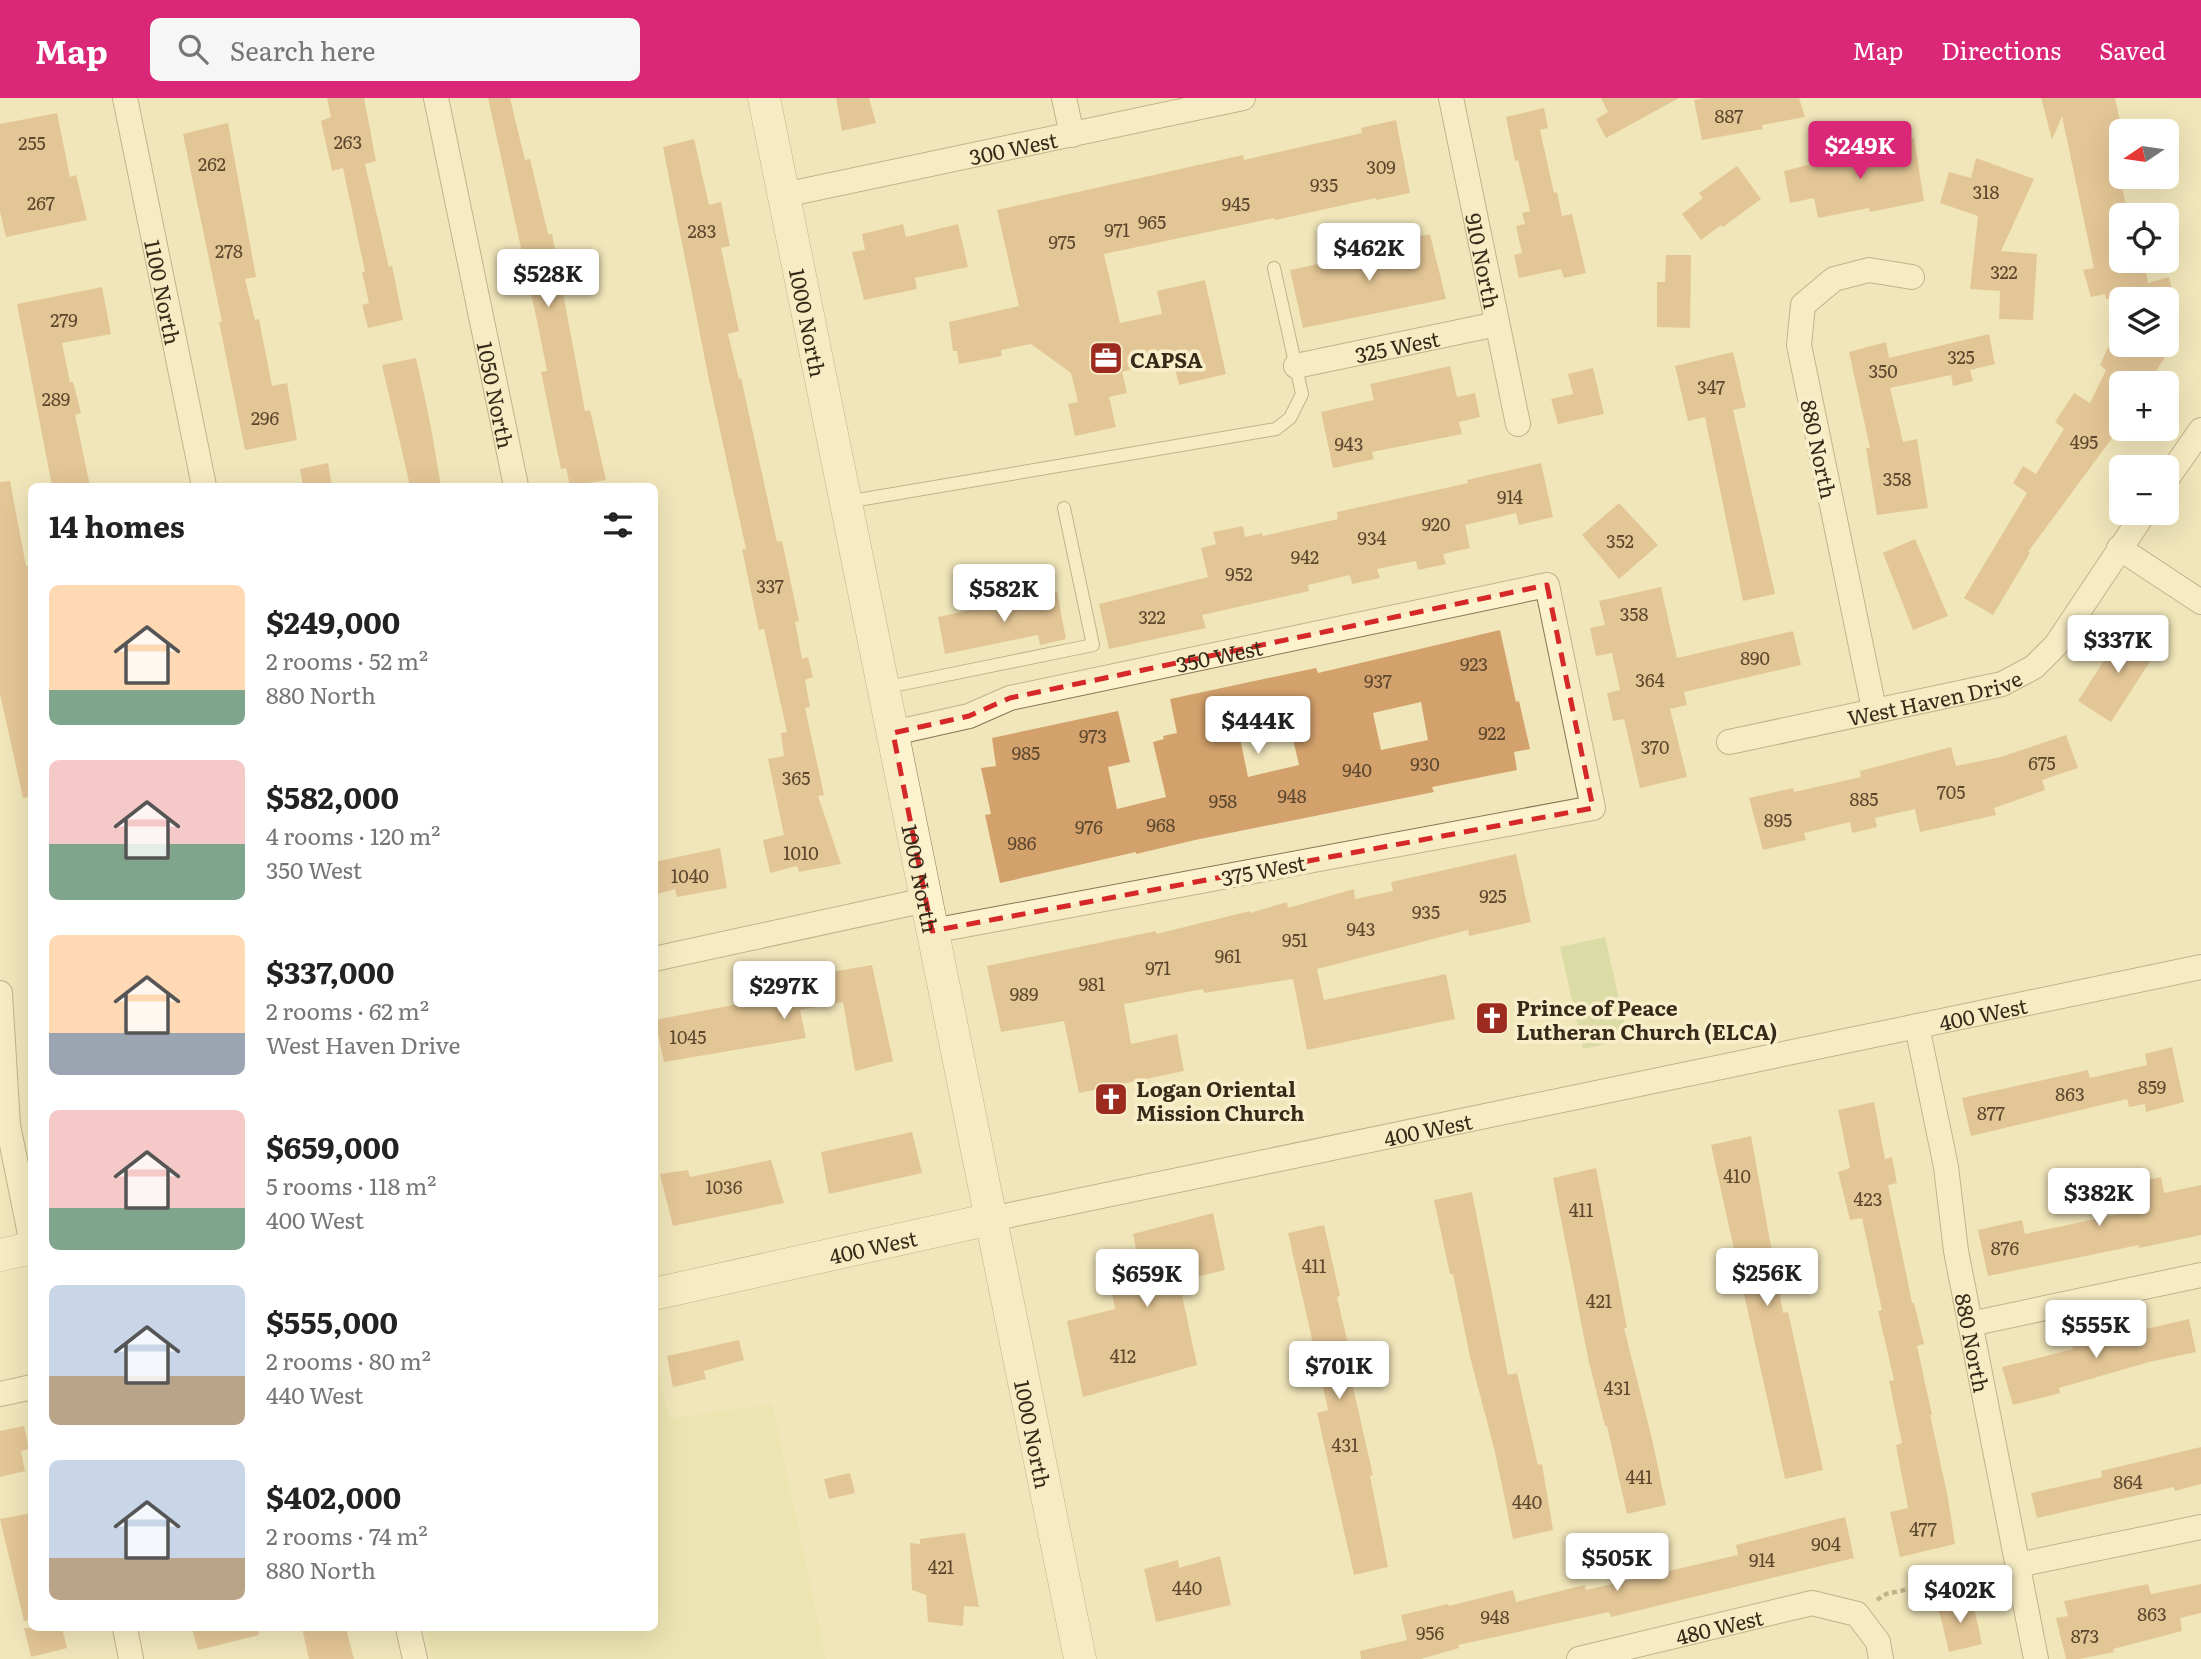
<!DOCTYPE html>
<meta charset="utf-8">
<style>
body{margin:0;font-family:Literata,serif;background:#f6f6f6;color:#222;height:100vh;display:flex;flex-direction:column;font-size:26px;white-space:nowrap}
*{box-sizing:border-box;margin:0}
p{font-size:23px;color:#767676}
.icon{flex:none;width:38px;height:38px;fill:none;stroke:currentColor;stroke-width:2;stroke-linecap:round;stroke-linejoin:round}
.map{position:relative;flex:1;overflow:hidden}
.details{position:absolute;left:28px;top:385px;width:630px;height:1148px;display:flex;flex-direction:column;background:#fff;border-radius:10px;box-shadow:0 7px 28px #0002}
.details>*{flex:none}
.needle{width:46px;rotate:257deg}
.buttons{position:absolute;left:2109px;top:21px;display:grid;gap:14px}
.buttons a{display:grid;place-items:center;width:70px;height:70px;border-radius:10px;background:#fff;box-shadow:0 7px 28px #0002;font-size:35px}
.price{position:absolute;translate:-50% -60px;padding:0 16px;border-radius:7px;background:#fff;color:#222;font-size:23px;line-height:46px;filter:drop-shadow(0 2px 4px #0008)}
.price::after{content:'';position:absolute;left:50%;top:42px;width:21px;height:16px;margin-left:-10px;background:inherit;clip-path:polygon(0 0,100% 0,50% 100%)}
.price.current{background:#db2777;color:#fff}
ul{padding:0;list-style:none}
li{display:flex;align-items:center;gap:21px;height:175px;padding:0 21px}
li span{display:grid;place-items:center;flex:none;width:196px;height:140px;border-radius:10px;color:#555}
li>.icon{margin-inline-start:auto}
span .icon{width:84px;height:84px;fill:#fffc;stroke-width:1}
li b{font-size:30px}
h2{display:flex;justify-content:space-between;align-items:center;height:84px;padding:0 21px;font-size:30px}
header{display:flex;align-items:center;gap:42px;box-sizing:border-box;height:98px;padding:0 35px;background:#db2777;color:#fff}
header strong{font-size:33px}
nav{display:flex;gap:38px;margin-inline-start:auto;font-size:24px}
.search{width:490px;height:63px;background:#f6f6f6;display:flex;align-items:center;gap:18px;box-sizing:border-box;padding:0 24px;border-radius:10px;color:#767676;font-size:26px}
.map>svg:first-child{display:block}
</style>
<header>
<strong>Map</strong>
<div class="search"><svg class="icon" aria-label="search" viewBox="0 0 24 24"><circle cx="10" cy="10" r="6"/><path d="M15 15l6 6"/></svg>Search here</div>
<nav><a>Map</a><a>Directions</a><a>Saved</a></nav>
</header>
<div class="map">
<svg width="2201" height="1561" viewBox="0 0 2201 1561">
<rect width="100%" height="100%" fill="#f1e6ba"/>
<!-- farmland -->
<path fill="#e7e3a7" d="M655,1259L669,1321L772,1306L826,1561H432L426,1530H654Z"/>
<!-- green -->
<path fill="#c1cf8d" d="M1605,839L1628,941L1583,951L1560,849Z"/>
<!-- building -->
<path fill="#d3a16c" fill-rule="evenodd" d="M327,0H364L376,63L365,66L389,169L392,168L403,222L368,230L362,207L369,205L362,174H365L343,70L332,73L321,23L331,19Z
M488,0H510L525,62L530,61L548,136H552L585,313L590,312L606,382L570,388L566,370L561,371L541,274L547,273L539,232Z
M836,0H869L876,25L842,33Z
M1601,0H1679L1606,40L1596,21L1608,14Z
M1705,0H1799L1805,19L1762,27L1763,31L1702,42L1694,2Z
M2041,0H2115L2121,28V41L2113,44L2128,117H2121V163H2144L2148,185L2169,179L2174,201H2106L2105,196L2091,199L2083,172L2094,170L2062,18L2052,42Z
M1544,10L1548,30L1540,32L1554,95L1557,94L1562,118L1572,116L1586,175L1564,180L1561,171L1519,180L1514,157L1522,155L1516,128L1525,126L1522,115L1530,113L1518,62L1515,63L1506,19Z
M57,15L70,79L76,77L87,122L6,139L0,114V26Z
M1396,22L1410,95L1376,102V100L1275,122L1274,120L1104,156L1120,225L1162,216L1157,193L1205,182L1226,276L1179,287L1171,254L1134,263L1136,270L1122,274L1127,295L1109,299L1116,329L1075,338L1068,306L1078,304L1071,275L1031,246L1001,252L1002,258L959,266L957,253H953L949,224L1019,208L997,112L1243,57L1244,62L1362,35L1361,30Z
M228,25L256,179L245,181L255,222L259,221L272,288L287,285L297,342L245,352L219,224H222L183,36Z
M1914,40L1924,103L1870,114L1869,110L1818,120L1814,100L1790,105L1784,73Z
M694,41L709,107L721,104L730,148L721,150L739,233L728,236L739,281L741,280L777,444L782,443L799,523L795,524L802,561L808,559L813,579L805,582L810,609L805,610L824,697L818,698L841,766L799,774L797,768L770,775L763,742L784,737L768,661L784,658L781,635L787,634L764,531L759,532L742,451H746L710,287L663,49Z
M1976,60L2034,81L2001,153L2037,156L2033,222L1999,221L2000,193L1970,191L1978,118L1940,105L1949,74L1971,80Z
M1737,68L1761,101L1723,129L1721,127L1701,142L1682,116L1703,100L1699,95Z
M903,126L906,139L958,126L968,169L915,180L917,191L864,202L852,154L865,152L862,136Z
M1430,136L1446,201L1303,230L1290,172L1398,149L1397,143Z
M1666,157H1691L1690,230L1657,229V184H1665Z
M102,189L111,236L62,245L70,284H73L81,315L75,317L90,388H52L17,206Z
M1989,236L1995,266L1970,272L1973,283L1953,288L1951,277L1890,290L1903,344L1917,341L1928,410L1877,417L1866,350H1870L1849,254L1886,244L1889,260Z
M2121,241V247H2172L2149,285H2121V328L2028,454L2030,455L1993,517L1964,500L2027,395L2013,385L2023,368L2036,376L2064,331L2055,324L2074,295L2090,305L2106,272L2100,267L2109,247H2118Z
M1733,254L1746,309L1733,312L1775,496L1743,503L1705,319L1688,323L1675,268Z
M416,260L430,324L441,388H410L382,267Z
M1450,268L1457,299L1475,295L1480,319L1459,324L1462,336L1372,354L1374,361L1333,370L1321,314L1374,302L1370,286Z
M1593,270L1604,316L1558,326L1551,301L1573,296L1568,276Z
M328,365L332,388H303L300,371Z
M1541,365L1553,419L1519,427L1516,415L1465,427L1470,450L1443,456L1446,466L1418,472L1416,463L1377,471L1380,480L1352,486L1350,477L1308,487L1309,493L1202,517L1206,530L1109,551L1099,506L1208,479L1201,450L1216,446L1213,434L1243,428L1245,439L1262,435L1263,438L1338,421L1337,414L1468,385L1467,382Z
M10,383L26,468L32,467V699L23,700L0,596V384Z
M1619,405L1658,447L1619,481L1582,437Z
M1915,441L1948,518L1913,532L1883,455Z
M1661,489L1677,560L1793,533L1801,567L1684,594L1687,607L1670,611L1687,679L1640,690L1624,621L1613,623L1607,595L1620,592L1612,555L1596,558L1590,530L1605,527L1599,503Z
M1057,494L1066,541L1040,547L1038,537L945,556L938,519Z
M2125,530L2158,551L2111,624L2078,603Z
M1500,532L1516,604L1519,603L1530,651L1514,654L1517,672L1432,689L1434,694L1195,742L1136,756V754L1000,785L985,717L991,716L981,670L996,668L992,640L1118,613L1130,664L1108,669L1117,711L1166,699L1153,644L1164,641L1163,638L1177,635L1170,601L1316,570L1318,575ZM1421,604L1428,642L1381,652L1373,615ZM1290,628L1299,667L1248,679L1240,640Z
M2066,637L2078,670L2042,682L2045,692L1994,710L1996,717L1920,734L1915,711L1875,720L1877,729L1852,735L1850,724L1804,735L1806,742L1763,752L1749,700L1793,690L1794,694L1861,679L1860,673L1951,649L1956,668L2001,659Z
M720,750L727,790L677,799L675,791L654,797V764Z
M1516,756L1531,824L1469,838L1468,832L1317,871L1324,902L1446,876L1455,921L1307,952L1293,881L1204,895L1203,891L1124,906L1131,946L1177,936L1184,973L1079,995L1064,923L1001,934L987,868L1156,833V836L1250,813V815L1287,804L1288,810L1354,791L1355,801L1393,793L1391,784Z
M872,867L893,963L855,973L843,904L800,912L806,940L664,964L655,922L738,906L737,902L816,888L814,877Z
M2172,949L2184,1004L2146,1014L2145,1006L2129,1009L2127,1001L1971,1038L1962,1000L2088,972L2090,980L2147,967L2145,956Z
M1874,1004L1885,1061L1892,1059L1897,1085L1888,1087L1912,1205H1914L1924,1246L1917,1248L1932,1317H1930L1948,1400L1955,1446L1900,1459L1890,1414L1908,1410L1896,1347L1902,1345L1889,1283L1894,1282L1878,1213L1882,1212L1862,1120L1850,1122L1838,1074L1850,1070L1838,1012Z
M912,1034L922,1075L829,1096L821,1054Z
M1751,1038L1783,1215L1788,1214L1823,1372L1785,1381L1711,1047Z
M771,1062L784,1105L673,1128L660,1076L688,1072L690,1079Z
M1596,1070L1627,1230H1624L1652,1341L1666,1407L1627,1416L1607,1328H1605L1588,1260L1553,1080Z
M2131,1073L2135,1085L2161,1079L2164,1095L2201,1087V1137L2139,1150V1147L1988,1178L1978,1132L2022,1122L2025,1136L2119,1116L2111,1079Z
M1472,1094L1508,1277L1517,1275L1538,1367L1542,1366L1553,1432L1513,1441L1495,1354L1470,1259L1453,1176H1450L1434,1102Z
M1213,1115L1225,1172L1179,1183L1197,1267L1083,1299L1067,1223L1115,1211L1108,1174L1139,1166L1133,1136Z
M1324,1127L1340,1198L1337,1199L1357,1284L1352,1285L1373,1377L1370,1378L1388,1469L1354,1477L1317,1315L1328,1312L1288,1135Z
M2189,1221L2196,1254L2149,1264L2059,1290L2060,1295L2013,1307L2002,1269L2073,1251L2072,1248Z
M739,1242L744,1262L704,1273L706,1281L673,1289L667,1258Z
M24,1328L29,1351L21,1353L25,1373L0,1379V1333Z
M2201,1349V1386L2175,1393L2174,1389L2037,1420L2031,1395L2102,1379L2101,1373Z
M850,1375L855,1395L829,1401L824,1381Z
M32,1415V1522L24,1523L0,1421Z
M1845,1419L1854,1460L1611,1519L1609,1514L1458,1547L1459,1550L1421,1561H1361L1360,1553L1407,1542L1401,1517L1448,1506L1449,1508L1513,1492L1516,1504L1585,1487L1586,1492L1738,1457L1736,1447Z
M965,1435L979,1509L964,1508L963,1528L928,1524L926,1497L912,1492L910,1445L920,1446V1441Z
M1220,1458L1231,1507L1156,1524L1144,1471L1178,1462L1179,1470Z
M2148,1486L2151,1496L2201,1486V1515L2180,1520L2182,1533L2113,1551L2114,1554L2079,1561H2066L2056,1520L2068,1518L2064,1503Z
M1972,1500L1982,1546L1949,1554L1938,1509Z
M24,1530H62L67,1550L31,1559Z
M192,1530H258L259,1537L198,1552Z
M302,1530H346L354,1561H309Z"/>
<g fill="none" stroke-linecap="round" stroke-linejoin="round">
<!-- service casing -->
<g stroke="#897553" stroke-width="14">
<path id="service" d="M846,404L1276,331L1290,320L1302,296L1274,170
M883,590L1093,547L1064,410"/>
</g>
<!-- minor casing -->
<g stroke="#897553" stroke-width="26">
<g id="minor">
<path id="s1" d="M125,0L204,388"/>
<path id="s2" d="M436,0L516,388"/>
<path d="M1064,0L1072,37"/>
<path id="s3" d="M1451,0L1518,326"/>
<path id="s4" d="M784,97L1243,0"/>
<path id="s5" d="M1296,268L1497,226"/>
<path d="M2166,382L2201,332"/>
<path d="M2119,450L2201,504"/>
<path d="M1874,611L1799,247L1803,207L1834,181L1869,172L1912,179"/>
<path id="s6" d="M893,635L969,618L1010,600L1547,487L1593,710L932,833"/>
<path id="s7" d="M1729,644L2002,586L2034,569L2056,547L2144,415"/>
<path d="M654,861L926,802"/>
<path d="M0,895L8,1027L32,1146"/>
<path id="s8" d="M1917,928L1946,1069L1956,1153L2036,1561"/>
<path id="s9" d="M991,1121L2201,869"/>
<path d="M1970,1226L2201,1177"/>
<path d="M0,1296L32,1289"/>
<path d="M2018,1467L2201,1429"/>
<path d="M125,1530L131,1561"/>
<path d="M408,1530L415,1561"/>
<path id="s10" d="M1579,1561L1812,1505L1857,1516L1878,1544L1881,1561"/>
</g>
</g>
<!-- tertiary casing -->
<g stroke="#897553" stroke-width="33">
<g id="tertiary">
<path id="s11" d="M764,0L1080,1561"/>
<path d="M0,1157L32,1150"/>
<path id="s12" d="M654,1196L991,1121"/>
</g>
</g>
<!-- path -->
<path stroke="#897553" stroke-width="4.5" stroke-dasharray="5 3.5" stroke-linecap="butt" d="M1877,1502L1886,1496L1997,1472"/>
<!-- service -->
<use href="#service" stroke="#fcf2cd" stroke-width="12"/>
<!-- minor -->
<use href="#minor" stroke="#fcf2cd" stroke-width="24"/>
<!-- tertiary -->
<use href="#tertiary" stroke="#fcf2cd" stroke-width="32"/>
</g>
<!-- marked area -->
<path d="M0 0H2201V1561H0ZM1547,487L1593,710L932,833L893,635L969,618L1010,600Z" fill="#f1e6ba" fill-opacity=".55" fill-rule="evenodd"/>
<path fill="none" stroke="#d62828" stroke-width="5" stroke-dasharray="14 9" stroke-linejoin="round" d="M1547,487L1593,710L932,833L893,635L969,618L1010,600Z"/>
<!-- icons -->
<defs>
<g id="office-square" transform="scale(1.75)"><rect x="-9" y="-9" width="18" height="18" rx="4" fill="#9d2a1e" stroke="#f8efca"/><path d="M-6-3h4V-5.5h4V-3h4V5H-6ZM-1-4.5V-3h2v-1.5ZM-6 0V1H6V0Z" fill="#fff"/></g>
<g id="church-square" transform="scale(1.75)"><rect x="-9" y="-9" width="18" height="18" rx="4" fill="#9d2a1e" stroke="#f8efca"/><path d="M-1.2-6h2.4v3.5h3.3v2.4h-3.3V6h-2.4V-.1h-3.3v-2.4h3.3Z" fill="#fff"/></g>
</defs>
<g fill-rule="evenodd">
<use href="#office-square" x="1106" y="260"/>
<use href="#church-square" x="1492" y="920"/>
<use href="#church-square" x="1111" y="1001"/>
</g>
<g text-anchor="middle" dominant-baseline="central" stroke-width="7" stroke-linejoin="round" paint-order="stroke">
<!-- number labels -->
<g font-size="18" fill="#5d482e">
<text x="1729" y="17">887</text>
<text x="348" y="43">263</text>
<text x="32" y="44">255</text>
<text x="212" y="65">262</text>
<text x="1381" y="68">309</text>
<text x="1324" y="86">935</text>
<text x="1986" y="93">318</text>
<text x="41" y="104">267</text>
<text x="1236" y="105">945</text>
<text x="1152" y="123">965</text>
<text x="1117" y="131">971</text>
<text x="702" y="132">283</text>
<text x="1062" y="143">975</text>
<text x="229" y="152">278</text>
<text x="2004" y="173">322</text>
<text x="64" y="221">279</text>
<text x="1961" y="258">325</text>
<text x="1883" y="272">350</text>
<text x="1711" y="288">347</text>
<text x="56" y="300">289</text>
<text x="265" y="319">296</text>
<text x="2084" y="343">495</text>
<text x="1349" y="345">943</text>
<text x="1897" y="380">358</text>
<text x="1510" y="398">914</text>
<text x="1436" y="425">920</text>
<text x="1372" y="439">934</text>
<text x="1620" y="442">352</text>
<text x="1305" y="458">942</text>
<text x="1239" y="475">952</text>
<text x="770" y="487">337</text>
<text x="1634" y="515">358</text>
<text x="1152" y="518">322</text>
<text x="1755" y="559">890</text>
<text x="1474" y="565">923</text>
<text x="1650" y="581">364</text>
<text x="1378" y="582">937</text>
<text x="1492" y="634">922</text>
<text x="1093" y="637">973</text>
<text x="1655" y="648">370</text>
<text x="1026" y="654">985</text>
<text x="2042" y="664">675</text>
<text x="1425" y="665">930</text>
<text x="1357" y="671">940</text>
<text x="796" y="679">365</text>
<text x="1951" y="693">705</text>
<text x="1292" y="697">948</text>
<text x="1864" y="700">885</text>
<text x="1223" y="702">958</text>
<text x="1778" y="721">895</text>
<text x="1161" y="726">968</text>
<text x="1089" y="728">976</text>
<text x="1022" y="744">986</text>
<text x="801" y="754">1010</text>
<text x="690" y="777">1040</text>
<text x="1493" y="797">925</text>
<text x="1426" y="813">935</text>
<text x="1361" y="830">943</text>
<text x="1295" y="841">951</text>
<text x="1228" y="857">961</text>
<text x="1158" y="869">971</text>
<text x="1092" y="885">981</text>
<text x="1024" y="895">989</text>
<text x="688" y="938">1045</text>
<text x="2152" y="988">859</text>
<text x="2070" y="995">863</text>
<text x="1991" y="1014">877</text>
<text x="1737" y="1077">410</text>
<text x="724" y="1088">1036</text>
<text x="1868" y="1100">423</text>
<text x="1581" y="1111">411</text>
<text x="2005" y="1149">876</text>
<text x="1314" y="1167">411</text>
<text x="1599" y="1202">421</text>
<text x="1123" y="1257">412</text>
<text x="1617" y="1289">431</text>
<text x="1345" y="1346">431</text>
<text x="1639" y="1378">441</text>
<text x="2128" y="1383">864</text>
<text x="1527" y="1403">440</text>
<text x="1923" y="1430">477</text>
<text x="1826" y="1445">904</text>
<text x="1762" y="1461">914</text>
<text x="941" y="1468">421</text>
<text x="1187" y="1489">440</text>
<text x="2152" y="1515">863</text>
<text x="1495" y="1518">948</text>
<text x="1430" y="1534">956</text>
<text x="2085" y="1537">873</text>
</g>
<!-- street labels -->
<g font-size="21" fill="#362a19" stroke="#f8efca">
<text stroke="none"><textPath href="#s4" startOffset="234">300 West</textPath></text>
<text stroke="none"><textPath href="#s3" startOffset="166">910 North</textPath></text>
<text stroke="none"><textPath href="#s1" startOffset="198">1100 North</textPath></text>
<text stroke="none"><textPath href="#s11" startOffset="229">1000 North</textPath></text>
<text stroke="none"><textPath href="#s5" startOffset="103">325 West</textPath></text>
<text stroke="none"><textPath href="#s2" startOffset="303">1050 North</textPath></text>
<text transform="translate(1820 351) rotate(78)">880 North</text>
<text stroke="none"><textPath href="#s6" startOffset="336">350 West</textPath></text>
<text stroke="none"><textPath href="#s7" startOffset="210">West Haven Drive</textPath></text>
<text transform="translate(1263 771) rotate(-11)">375 West</text>
<text stroke="none"><textPath href="#s11" startOffset="796">1000 North</textPath></text>
<text stroke="none"><textPath href="#s9" startOffset="1013">400 West</textPath></text>
<text stroke="none"><textPath href="#s9" startOffset="446">400 West</textPath></text>
<text stroke="none"><textPath href="#s12" startOffset="224">400 West</textPath></text>
<text stroke="none"><textPath href="#s8" startOffset="322">880 North</textPath></text>
<text stroke="none"><textPath href="#s11" startOffset="1363">1000 North</textPath></text>
<text stroke="none"><textPath href="#s10" startOffset="144">480 West</textPath></text>
</g>
<!-- poi labels -->
<g font-size="21" font-weight="bold" fill="#362a19" stroke="#f8efca" text-anchor="start">
<text x="1130" y="260">CAPSA</text>
<text x="1516" y="908">Prince of Peace<tspan x="1516" dy="24">Lutheran Church (ELCA)</tspan></text>
<text x="1136" y="989">Logan Oriental<tspan x="1136" dy="24">Mission Church</tspan></text>
</g>
</g>
</svg>
<div class="buttons">
<a><svg class="needle" viewBox="-14 -14 28 28"><path d="M0-13l5 13h-10z" fill="#e53935"/><path d="M0 13l5-13h-10z" fill="#767676"/></svg></a>
<a><svg class="icon" aria-label="locate" viewBox="0 0 24 24"><circle cx="12" cy="12" r="6"/><path d="M12 2v4M12 18v4M2 12h4M18 12h4"/></svg></a>
<a><svg class="icon" aria-label="layers" viewBox="0 0 24 24"><path d="M12 4l9 5-9 5-9-5zM3 14l9 5 9-5"/></svg></a>
<a>+</a>
<a>−</a>
</div>
<b class="price current" style="left:1860px;top:83px">$249K</b>
<b class="price" style="left:1369px;top:185px">$462K</b>
<b class="price" style="left:548px;top:211px">$528K</b>
<b class="price" style="left:1004px;top:526px">$582K</b>
<b class="price" style="left:2118px;top:577px">$337K</b>
<b class="price" style="left:1258px;top:658px">$444K</b>
<b class="price" style="left:784px;top:923px">$297K</b>
<b class="price" style="left:2099px;top:1130px">$382K</b>
<b class="price" style="left:1767px;top:1210px">$256K</b>
<b class="price" style="left:1147px;top:1211px">$659K</b>
<b class="price" style="left:2096px;top:1262px">$555K</b>
<b class="price" style="left:1339px;top:1303px">$701K</b>
<b class="price" style="left:1617px;top:1495px">$505K</b>
<b class="price" style="left:1960px;top:1527px">$402K</b>
<section class="details">
<h2>14 homes<svg class="icon" aria-label="filters" viewBox="0 0 24 24"><path d="M4 7h16M4 17h16"/><circle cx="9" cy="7" r="2"/><circle cx="15" cy="17" r="2"/></svg></h2>
<ul>
<li><span style="background:linear-gradient(#ffd9b3 75%,#7fa58c 0)"><svg class="icon" aria-label="home" viewBox="0 0 24 24"><path d="M3 11l9-7 9 7M6 9v11h12V9"/></svg></span><div><b>$249,000</b><p>2 rooms · 52 m²</p><p>880 North</p></div></li>
<li><span style="background:linear-gradient(#f6c9c9 60%,#7fa58c 0)"><svg class="icon" aria-label="home" viewBox="0 0 24 24"><path d="M3 11l9-7 9 7M6 9v11h12V9"/></svg></span><div><b>$582,000</b><p>4 rooms · 120 m²</p><p>350 West</p></div></li>
<li><span style="background:linear-gradient(#ffd9b3 70%,#9aa5b1 0)"><svg class="icon" aria-label="home" viewBox="0 0 24 24"><path d="M3 11l9-7 9 7M6 9v11h12V9"/></svg></span><div><b>$337,000</b><p>2 rooms · 62 m²</p><p>West Haven Drive</p></div></li>
<li><span style="background:linear-gradient(#f6c9c9 70%,#7fa58c 0)"><svg class="icon" aria-label="home" viewBox="0 0 24 24"><path d="M3 11l9-7 9 7M6 9v11h12V9"/></svg></span><div><b>$659,000</b><p>5 rooms · 118 m²</p><p>400 West</p></div></li>
<li><span style="background:linear-gradient(#c9d6e8 65%,#b9a48a 0)"><svg class="icon" aria-label="home" viewBox="0 0 24 24"><path d="M3 11l9-7 9 7M6 9v11h12V9"/></svg></span><div><b>$555,000</b><p>2 rooms · 80 m²</p><p>440 West</p></div></li>
<li><span style="background:linear-gradient(#c9d6e8 70%,#b9a48a 0)"><svg class="icon" aria-label="home" viewBox="0 0 24 24"><path d="M3 11l9-7 9 7M6 9v11h12V9"/></svg></span><div><b>$402,000</b><p>2 rooms · 74 m²</p><p>880 North</p></div></li>
</ul>
</section>
</div>
